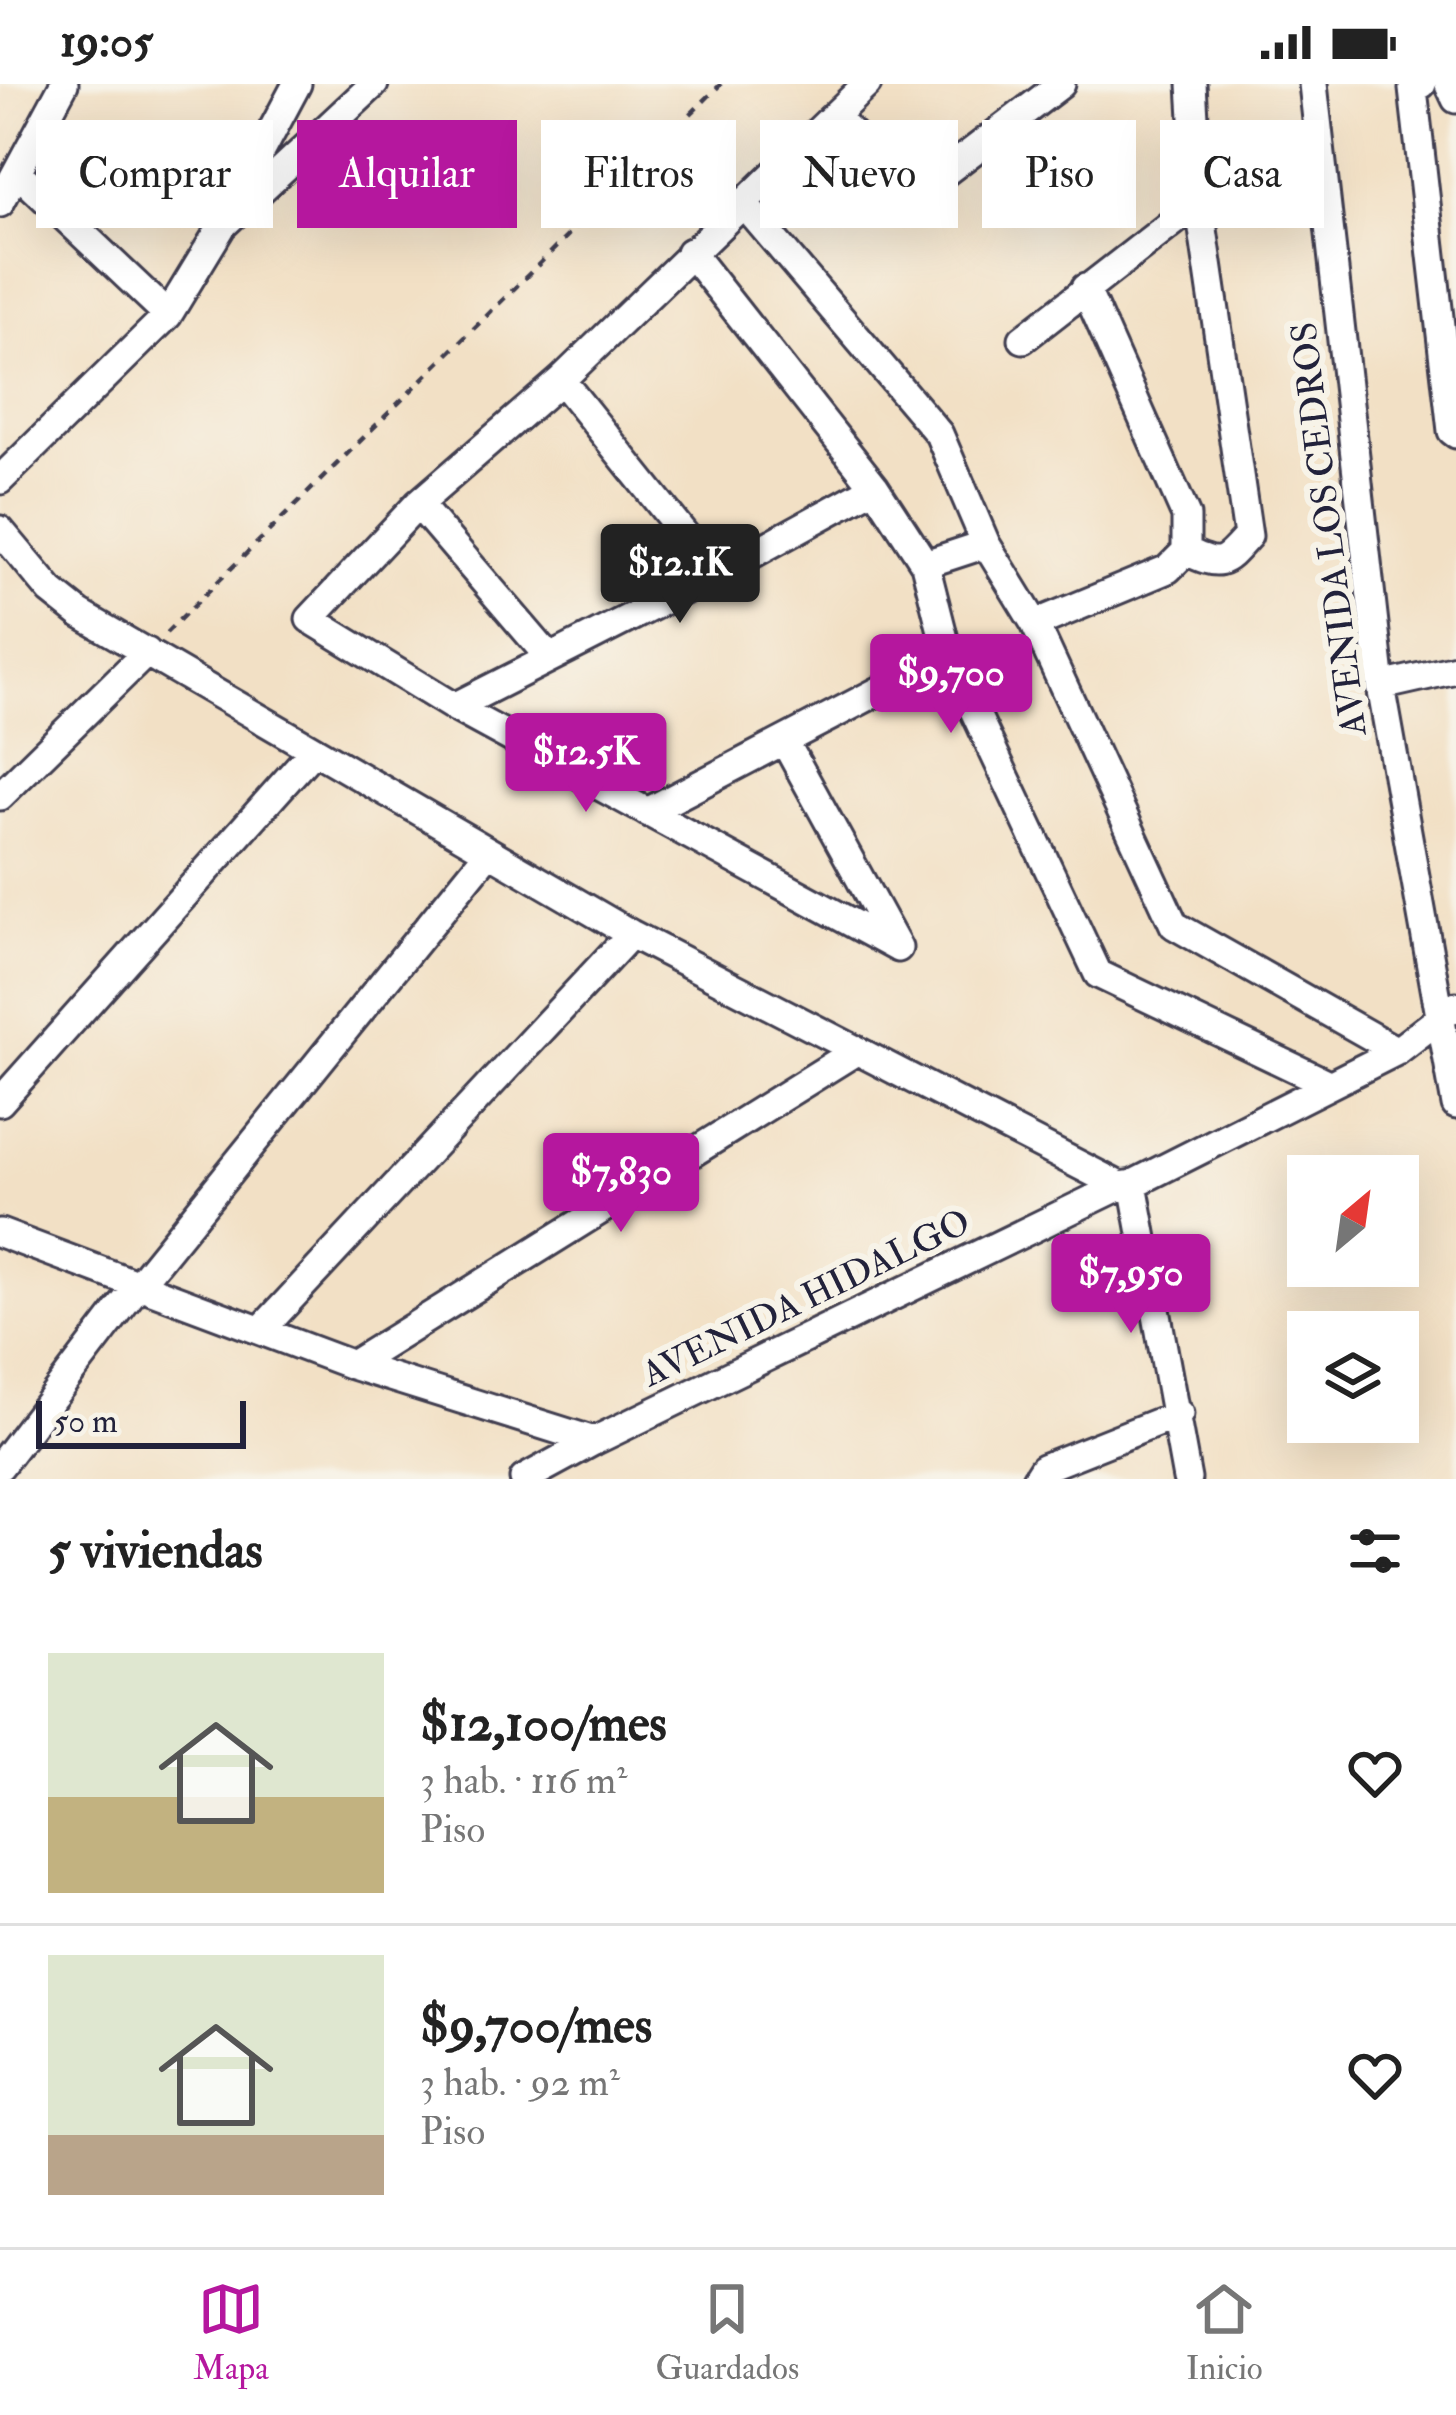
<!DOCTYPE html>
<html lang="es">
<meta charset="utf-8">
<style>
body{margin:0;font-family:"IM FELL Double Pica",serif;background:#f2f2f2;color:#222;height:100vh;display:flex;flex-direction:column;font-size:45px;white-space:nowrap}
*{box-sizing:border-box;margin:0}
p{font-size:39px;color:#767676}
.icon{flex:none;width:66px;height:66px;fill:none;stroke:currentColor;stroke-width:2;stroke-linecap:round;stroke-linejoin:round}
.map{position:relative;height:1395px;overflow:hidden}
.side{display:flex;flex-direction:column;background:#fff;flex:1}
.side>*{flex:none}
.top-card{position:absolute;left:36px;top:36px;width:1386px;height:108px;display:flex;gap:24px}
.needle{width:78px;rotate:29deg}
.fabs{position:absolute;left:1287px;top:1071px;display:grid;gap:24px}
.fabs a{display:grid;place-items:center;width:132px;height:132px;border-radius:0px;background:#fff;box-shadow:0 12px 48px #0002;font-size:60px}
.scale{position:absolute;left:36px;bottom:30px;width:210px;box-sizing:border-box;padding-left:12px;border:6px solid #22223b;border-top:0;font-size:33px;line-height:42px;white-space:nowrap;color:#22223b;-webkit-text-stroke:9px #f7f3e8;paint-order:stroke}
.price{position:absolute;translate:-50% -102px;padding:0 27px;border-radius:12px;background:#b5179e;color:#fff;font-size:39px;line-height:78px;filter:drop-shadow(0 3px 6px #0008)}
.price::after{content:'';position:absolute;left:50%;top:72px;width:36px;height:27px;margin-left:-18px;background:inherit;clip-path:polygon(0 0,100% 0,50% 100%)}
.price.on{background:#222;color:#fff}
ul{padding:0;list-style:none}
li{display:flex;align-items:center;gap:36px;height:300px;padding:0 48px}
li+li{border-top:3px solid #e0e0e0}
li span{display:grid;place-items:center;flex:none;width:336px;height:240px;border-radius:0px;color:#555}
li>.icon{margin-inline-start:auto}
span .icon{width:144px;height:144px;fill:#fffc;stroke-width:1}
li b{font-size:51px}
h2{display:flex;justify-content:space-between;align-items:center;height:144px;padding:0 48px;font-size:51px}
.tag{padding:0 42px;border-radius:0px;background:#fff;box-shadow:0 12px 48px #0002;font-size:42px;line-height:108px}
.tag.on{background:#b5179e;color:#fff}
.status{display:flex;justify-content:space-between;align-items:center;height:84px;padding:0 60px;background:#fff;direction:ltr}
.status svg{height:33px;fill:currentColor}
.tabs{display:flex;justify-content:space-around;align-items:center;height:168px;border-top:3px solid #e0e0e0;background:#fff;font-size:33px;color:#767676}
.tabs a{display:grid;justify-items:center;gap:6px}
.tabs .on{color:#b5179e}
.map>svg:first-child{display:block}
</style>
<div class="status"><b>19:05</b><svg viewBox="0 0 49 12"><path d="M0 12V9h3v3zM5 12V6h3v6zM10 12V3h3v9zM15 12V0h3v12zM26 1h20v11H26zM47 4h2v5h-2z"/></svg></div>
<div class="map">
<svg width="1456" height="1395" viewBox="0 0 1456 1395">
<rect width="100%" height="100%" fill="#f7f3e8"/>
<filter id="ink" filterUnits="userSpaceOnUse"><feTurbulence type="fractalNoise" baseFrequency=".00833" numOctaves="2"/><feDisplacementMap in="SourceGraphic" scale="24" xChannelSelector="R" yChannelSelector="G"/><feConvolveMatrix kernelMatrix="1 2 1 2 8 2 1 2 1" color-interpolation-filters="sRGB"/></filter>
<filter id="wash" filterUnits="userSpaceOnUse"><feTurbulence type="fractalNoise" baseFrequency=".004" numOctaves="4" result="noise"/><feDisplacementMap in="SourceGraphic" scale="48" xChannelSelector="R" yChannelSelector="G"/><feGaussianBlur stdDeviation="2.7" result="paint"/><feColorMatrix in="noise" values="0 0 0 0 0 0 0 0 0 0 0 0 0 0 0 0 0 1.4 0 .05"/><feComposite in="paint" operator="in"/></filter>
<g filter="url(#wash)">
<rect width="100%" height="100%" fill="#f2e0c5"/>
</g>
<g filter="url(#ink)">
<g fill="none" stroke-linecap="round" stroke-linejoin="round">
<!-- minor casing -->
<g stroke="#413e50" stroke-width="33">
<path id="minor" d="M867,0L561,296L418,420L310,535L454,623L898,864
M1313,0L1381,602L1456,1021
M1422,0L1413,5L1452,347L1456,350
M1449,0L1456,15
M835,33L893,92L927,102L1061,0
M17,88L168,231
M742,118L939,350L986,460L1035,540L1174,841L1397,967
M0,119L64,0
M232,122L297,0
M690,168L875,403L925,480L948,571L1098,890L1326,999
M1023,255L1199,118
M561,296L716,490
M0,396L168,231L222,142L374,0
M418,420L548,572
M0,446L51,507L80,530L631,850L1120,1102
M1186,467C1222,484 1223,480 1248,452L1199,118L1192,0
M925,480L986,460
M1035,540L1168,485L1186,467V432L1085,204
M1381,602L1456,585
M454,623L716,490L875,403
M785,658L898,864
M0,712L147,568
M647,728L948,571
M0,1018L312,668
M1133,1100L1187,1395
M0,1149L352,1281L594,1357
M262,1245L631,850
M352,1281L856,967
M0,1382L139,1200L488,769
M524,1395L594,1357L1120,1102L1133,1100L1397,967L1456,922
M1036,1395L1043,1384L1179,1330"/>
</g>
<!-- path -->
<path stroke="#413e50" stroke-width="4.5" stroke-dasharray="9 9" stroke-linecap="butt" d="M166,549L721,0"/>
<!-- minor -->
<use href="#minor" stroke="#fff" stroke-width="27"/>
</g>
</g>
<g text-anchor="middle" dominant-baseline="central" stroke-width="12" stroke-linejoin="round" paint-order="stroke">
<!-- street labels -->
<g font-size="36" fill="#22223b" stroke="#f7f3e8">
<text transform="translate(1329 445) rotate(-97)">AVENIDA LOS CEDROS</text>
<text transform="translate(806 1214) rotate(-26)">AVENIDA HIDALGO</text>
</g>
</g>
</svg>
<div class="fabs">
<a><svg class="needle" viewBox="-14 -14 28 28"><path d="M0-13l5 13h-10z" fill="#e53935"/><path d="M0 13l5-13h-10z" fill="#767676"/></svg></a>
<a><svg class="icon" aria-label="layers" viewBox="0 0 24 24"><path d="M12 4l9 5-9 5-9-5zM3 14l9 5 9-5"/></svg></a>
</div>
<div class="scale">50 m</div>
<b class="price on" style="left:680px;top:542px">$12.1K</b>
<b class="price" style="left:951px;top:652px">$9,700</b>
<b class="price" style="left:586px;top:731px">$12.5K</b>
<b class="price" style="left:621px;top:1151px">$7,830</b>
<b class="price" style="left:1131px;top:1252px">$7,950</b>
<div class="top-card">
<a class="tag">Comprar</a>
<a class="tag on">Alquilar</a>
<a class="tag">Filtros</a>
<a class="tag">Nuevo</a>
<a class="tag">Piso</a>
<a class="tag">Casa</a>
</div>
</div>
<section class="side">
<h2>5 viviendas<svg class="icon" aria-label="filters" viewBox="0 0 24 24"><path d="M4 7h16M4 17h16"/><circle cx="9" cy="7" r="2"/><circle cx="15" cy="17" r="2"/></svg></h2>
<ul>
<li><span style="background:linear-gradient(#dfe7d0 60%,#c2b280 0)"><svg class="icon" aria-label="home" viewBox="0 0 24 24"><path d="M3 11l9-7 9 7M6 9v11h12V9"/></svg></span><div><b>$12,100/mes</b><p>3 hab. · 116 m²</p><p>Piso</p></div><svg class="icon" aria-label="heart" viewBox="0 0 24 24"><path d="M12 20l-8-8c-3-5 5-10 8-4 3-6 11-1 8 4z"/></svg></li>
<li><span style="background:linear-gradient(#dfe7d0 75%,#b9a48a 0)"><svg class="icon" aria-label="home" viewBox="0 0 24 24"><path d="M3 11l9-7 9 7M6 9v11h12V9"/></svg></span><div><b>$9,700/mes</b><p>3 hab. · 92 m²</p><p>Piso</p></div><svg class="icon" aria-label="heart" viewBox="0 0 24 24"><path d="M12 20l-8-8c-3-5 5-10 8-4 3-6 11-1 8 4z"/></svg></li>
</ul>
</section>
<nav class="tabs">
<a class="on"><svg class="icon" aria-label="map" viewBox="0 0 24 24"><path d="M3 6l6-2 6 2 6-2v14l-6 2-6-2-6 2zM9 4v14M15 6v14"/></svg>Mapa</a>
<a><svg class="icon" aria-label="saved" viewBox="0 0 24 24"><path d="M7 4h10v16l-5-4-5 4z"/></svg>Guardados</a>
<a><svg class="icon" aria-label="home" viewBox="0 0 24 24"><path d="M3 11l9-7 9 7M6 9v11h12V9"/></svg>Inicio</a>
</nav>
